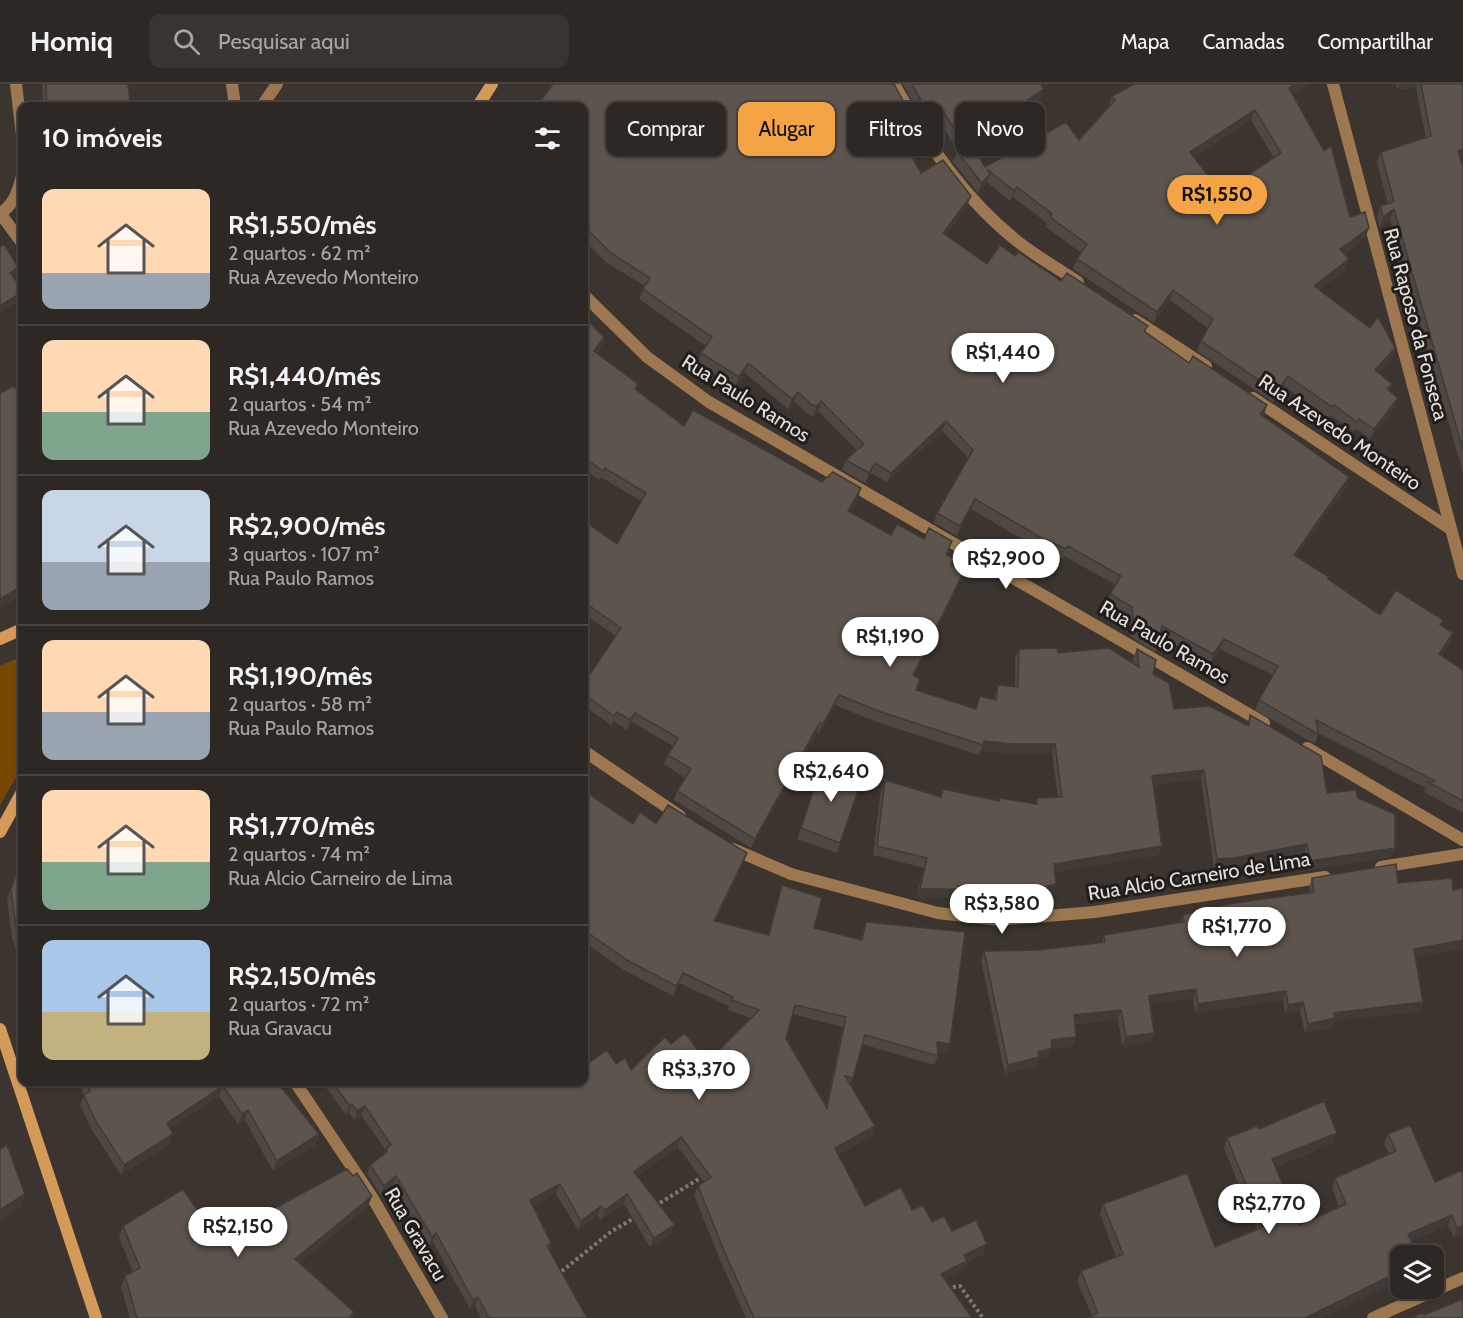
<!DOCTYPE html>
<html lang="pt">
<meta charset="utf-8">
<style>
body{margin:0;font-family:Cabin,sans-serif;background:#393430;color:#f1f3f6;height:100vh;display:flex;flex-direction:column;font-size:22px;white-space:nowrap}
*{box-sizing:border-box;margin:0}
p{font-size:20px;color:#a7a6a6}
.icon{flex:none;width:33px;height:33px;fill:none;stroke:currentColor;stroke-width:2;stroke-linecap:round;stroke-linejoin:round}
.map{position:relative;flex:1;overflow:hidden}
.sheet{position:absolute;left:18px;top:18px;width:570px;height:984px;display:flex;flex-direction:column;background:#2d2823;border-radius:12px;box-shadow:0 2px 4px #0004,0 0 0 2px #484441}
.sheet>*{flex:none}
.banner{position:absolute;left:606px;top:18px;width:570px;height:54px;display:flex;gap:12px}
.controls{position:absolute;left:1390px;top:1161px;display:grid;gap:12px}
.controls a{display:grid;place-items:center;width:54px;height:54px;border-radius:12px;background:#2d2823;box-shadow:0 2px 4px #0004,0 0 0 2px #484441;font-size:30px}
.price{position:absolute;translate:-50% -51px;padding:0 14px;border-radius:21px;background:#fff;color:#222;font-size:20px;line-height:39px;filter:drop-shadow(0 2px 3px #0008)}
.price::after{content:'';position:absolute;left:50%;top:36px;width:18px;height:14px;margin-left:-9px;background:inherit;clip-path:polygon(0 0,100% 0,50% 100%)}
.price.active{background:#f4a444;color:#111}
ul{padding:0;list-style:none}
li{display:flex;align-items:center;gap:18px;height:150px;padding:0 24px}
li+li{border-top:2px solid #484441}
li span{display:grid;place-items:center;flex:none;width:168px;height:120px;border-radius:12px;color:#555}
li>.icon{margin-inline-start:auto}
span .icon{width:72px;height:72px;fill:#fffc;stroke-width:1}
li b{font-size:26px}
h2{display:flex;justify-content:space-between;align-items:center;height:72px;padding:0 24px;font-size:26px}
.tag{padding:0 21px;border-radius:12px;background:#2d2823;box-shadow:0 2px 4px #0004,0 0 0 2px #484441;font-size:21px;line-height:54px}
.tag.active{background:#f4a444;color:#111}
header{display:flex;align-items:center;gap:36px;box-sizing:border-box;height:84px;padding:0 30px;background:#2d2823;border-bottom:2px solid #484441}
header strong{font-size:28px}
nav{display:flex;gap:33px;margin-inline-start:auto;font-size:21px}
.search{width:420px;height:54px;background:#393430;display:flex;align-items:center;gap:15px;box-sizing:border-box;padding:0 21px;border-radius:12px;color:#a7a6a6;font-size:22px}
.map>svg:first-child{display:block}
</style>
<header>
<strong>Homiq</strong>
<div class="search"><svg class="icon" aria-label="search" viewBox="0 0 24 24"><circle cx="10" cy="10" r="6"/><path d="M15 15l6 6"/></svg>Pesquisar aqui</div>
<nav><a>Mapa</a><a>Camadas</a><a>Compartilhar</a></nav>
</header>
<div class="map">
<svg width="1463" height="1234" viewBox="0 0 1463 1234">
<rect width="100%" height="100%" fill="#3c352f"/>
<!-- green -->
<path fill="#764701" d="M22,572V683L0,721V582Z"/>
<g fill="none" stroke-linecap="round" stroke-linejoin="round">
<!-- path -->
<path stroke="#7e7873" stroke-width="4" stroke-dasharray="3 3" stroke-linecap="butt" d="M655,1122L705,1091
M557,1191L612,1147L636,1133
M947,1204L960,1202L983,1234"/>
<!-- street -->
<path stroke="#9c7750" stroke-width="12" d="M16,0L22,51
M232,0L235,22
M894,0C927,60 966,118 1021,160C1039,174 1059,185 1078,198
M1333,0L1463,490
M262,22L277,0
M0,129L22,159
M0,130C14,120 18,108 22,92
M584,211L647,273L709,318L1264,639
M1135,236L1206,282
M1253,314L1449,444
M1307,664L1463,756
M584,667L680,732
M733,765L791,790L938,829L999,836L1095,828L1325,793
M1381,783L1463,770
M295,998L372,1113L442,1234
M1373,1234L1463,1194"/>
<!-- secondary -->
<path stroke="#d49a5a" stroke-width="12" d="M478,22L492,0
M0,555L22,545
M0,748L22,708
M0,945L96,1234"/>
</g>
<!-- wall -->
<path fill="#4f4842" fill-rule="evenodd" d="M42,0H128L130,18L180,22H43Z
M903,0H1041L1040,15L972,60L985,83L1079,56L1108,23L1112,12L1307,1L1292,10L1350,133L1369,144L1365,154L1344,170L1345,186L1319,206L1392,274L1378,289L1392,300L1389,307L1398,314L1394,324L1370,355L1356,345L1354,348L1330,331L1329,334L1284,302L1273,318L1197,267L1201,257L1208,244L1170,216L1154,239L1073,185L1077,175L1081,169L1046,143L1048,140L1013,113L1010,117L987,98L978,109L953,78L957,68L958,67L934,29L922,35ZM1251,36L1274,74L1221,109L1194,73Z
M1396,0H1463L1461,75L1463,83V389L1390,135L1380,143L1377,133L1380,122L1388,120L1377,78L1381,68L1426,54L1416,4L1397,5Z
M584,22L912,33L908,43L899,48L921,89L967,122L946,151L987,180L1015,172L1061,197L1146,248L1349,393L1346,403L1296,472L1380,531L1443,536L1441,541L1453,549L1450,559L1441,572L1463,586V729L1424,708L1426,704L1318,649L1315,660L1255,626L1259,616L1273,591L1220,565L1210,580L1160,552L1155,568L1131,553L1128,533L1106,520L1110,510L1116,501L1064,472L1063,475L1036,463L971,425L957,452L934,439L937,429L969,375L942,347L887,398L871,389L865,399L842,386L846,376L857,366L818,327L813,332L809,331L794,318L788,325L745,289L735,303L698,279L701,269L706,262L639,215L645,202L607,179L584,156Z
M584,233L604,253L601,263L596,269L638,300L636,306L684,342L822,398L858,414L850,428L891,451L924,455L949,467L947,470L961,496L914,591L916,606L975,625L980,612L994,616L998,601L1015,603V574L1019,565L1134,580L1133,574L1137,565L1153,590L1174,625L1247,641L1250,631L1327,709L1358,714L1395,764L1391,773L1306,786L1304,769L1230,783L1214,784L1201,695L1153,701L1162,762L1158,771L1055,788L1056,800L1053,810L1034,814L955,812L954,814H916L924,784L873,771L881,706L885,696L940,713L943,705L998,717L999,714L1035,720L1037,714L1058,713L1052,669L1010,670L981,666L979,671L877,638L835,621L819,649L817,648L751,764L674,716L677,707L685,694L664,680L668,671L673,662L632,638L627,646L614,637L611,641L584,622V599L616,552L584,530V437L617,460L641,417L601,393L599,396L584,385Z
M822,680L862,695L837,769L797,755Z
M584,707L633,740H656L747,769L743,779L715,837L768,851L782,801L814,844L861,856L866,838L950,960L947,969L938,968V972L934,981L862,960L850,1001L875,1042L872,1052L838,1070L865,1122L912,1126L932,1138L952,1147L984,1170L967,1178L964,1186L945,1196L972,1234H746L721,1178L694,1111L698,1102L704,1098L678,1063L637,1092L671,1150L650,1163L624,1120L601,1136L598,1131L578,1146L556,1110L533,1122L551,1159L549,1165L587,1234H481L475,1222L470,1225L433,1158L429,1162L392,1102L381,1111L367,1090L370,1081L384,1070L386,1067L361,1031L354,1036L349,1029L346,1031L322,998H584L616,980L631,986L671,960L707,978L751,934L728,926L729,922L679,899L673,912L624,886L584,858ZM792,930L843,943L826,1022L786,955Z
M22,773V886L12,853L7,816Z
M1312,794L1398,799L1416,873L1423,918L1420,927L1334,937L1332,943L1305,949L1300,927L1285,930L1283,916L1195,929L1193,914L1151,920L1154,949L1151,958L1122,962L1118,935L1075,940L1076,953L1073,962L1052,965L1049,973L1038,976L1036,982L1005,990L981,876L984,867L1039,866L1101,859L1104,851L1180,839L1183,831L1310,809L1309,803Z
M79,998H277L319,1050L315,1061L273,1087L245,1036L238,1040L219,1012L170,1044V1060L121,1091L92,1046L80,1021L84,1011Z
M1259,1045L1333,1059L1275,1083L1300,1141L1339,1123L1332,1104L1335,1094L1389,1070L1384,1060L1388,1050L1435,1098L1463,1150L1454,1154L1448,1141L1411,1157L1409,1170L1401,1172V1173L1392,1176L1395,1198L1322,1234H1087L1092,1232L1077,1197L1081,1187L1116,1173L1100,1130L1103,1120L1215,1163L1257,1146L1224,1064L1227,1054Z
M353,1092L372,1112L368,1122L299,1179L354,1228L352,1234H130L121,1203L125,1192L133,1188L119,1153L123,1142L206,1139L226,1151Z"/>
<!-- shaded-wall -->
<path fill="#403b36" d="M1296,0H1308L1285,14L1289,4Z
M1399,0H1417L1416,4L1397,5Z
M1044,5L1040,15L960,69L963,59Z
M938,19L934,29L922,35L926,25Z
M1255,26L1251,36L1186,78L1190,68Z
M912,33L908,43L892,52L895,42Z
M1463,65V74L1454,77L1458,67Z
M990,90L986,100L978,109L982,99Z
M1017,103L1013,113L1010,117L1014,107Z
M971,112L967,122L940,159L943,149Z
M1394,125L1390,135L1380,143L1383,133Z
M1369,144L1365,154L1337,175L1340,165Z
M1349,175L1345,186L1310,213L1314,202Z
M18,183L15,192L7,198L10,189Z
M1173,206L1170,216L1154,239L1157,228Z
M22,208L21,216L0,229V222Z
M604,253L601,263L591,277L594,267Z
M1395,264L1392,274L1371,296L1375,286Z
M748,279L745,289L735,303L739,293Z
M1288,292L1284,302L1273,318L1277,308Z
M798,308L794,318L788,325L792,315Z
M1398,314L1394,324L1370,355L1374,345Z
M821,317L818,327L813,332L817,322Z
M1267,321L1264,331L1257,340L1260,330Z
M946,337L942,347L887,398L891,389Z
M875,379L871,389L865,399L869,389Z
M1349,393L1346,403L1290,481L1294,471Z
M861,404L858,414L845,437L848,427Z
M975,415L971,425L957,452L960,442Z
M964,487L961,496L909,600L913,591Z
M22,502V512L0,524V515Z
M1453,549L1450,559L1436,580L1439,570Z
M1224,555L1220,565L1210,580L1213,570Z
M839,611L835,621L819,649L823,640Z
M635,629L632,638L627,646L630,636Z
M820,638L817,648L751,764L755,755Z
M984,657L1055,660L1052,669L1010,670L981,666Z
M1204,686L1201,695L1148,702L1152,692Z
M1307,760L1304,769L1230,783L1214,784L1217,775Z
M1162,762L1158,771L1051,789L1054,780Z
M1395,764L1391,773L1306,786L1310,777Z
M747,769L743,779L710,846L714,837Z
M1056,800L1053,810L1034,814L955,812L954,814H916L920,805L958,802Z
M1463,856V865L1411,874L1414,865Z
M1196,905L1193,914L1146,921L1149,912Z
M1286,907L1283,916L1195,929L1198,920Z
M1303,918L1300,927L1285,930L1288,921Z
M1423,918L1420,927L1334,937L1332,943L1305,949L1308,940L1334,929Z
M1121,926L1118,935L1071,940L1074,931Z
M1154,949L1151,958L1122,962L1126,953Z
M1076,953L1073,962L1052,965L1049,973L1038,976L1036,982L1005,990L1008,981L1038,968L1051,956Z
M937,958L950,960L947,969L934,968Z
M223,1002L219,1012L163,1049L167,1039Z
M352,1020L349,1029L346,1031L350,1022Z
M365,1022L361,1031L354,1036L357,1027Z
M248,1026L245,1036L238,1040L242,1030Z
M875,1042L872,1052L831,1073L835,1064Z
M1337,1049L1333,1059L1269,1085L1272,1075Z
M173,1050L170,1060L121,1091L124,1081Z
M319,1050L315,1061L273,1087L277,1077Z
M681,1053L678,1063L630,1097L634,1088Z
M396,1092L392,1102L381,1111L384,1102Z
M560,1100L556,1110L527,1126L530,1116Z
M25,1110L21,1124L0,1136V1126Z
M627,1110L624,1120L601,1136L605,1126Z
M372,1112L368,1122L291,1186L295,1175Z
M601,1122L598,1131L578,1146L581,1137Z
M1452,1131L1448,1141L1404,1160L1408,1150Z
M675,1141L671,1150L650,1163L654,1154Z
M1463,1141V1150L1454,1154L1457,1144Z
M436,1149L433,1158L429,1162L432,1153Z
M987,1160L984,1170L967,1178L964,1186L938,1200L941,1190L964,1171Z
M1412,1160L1409,1170L1401,1172V1173L1384,1179L1388,1169Z
M1398,1188L1395,1198L1322,1234H1305Z
M478,1213L475,1222L470,1225L473,1216Z"/>
<!-- building -->
<path fill="#5c544d" stroke="#403b36" stroke-width="1.5" fill-rule="evenodd" d="M46,0H128L130,18H180V22H47Z
M553,0H894L912,33L895,42L921,89L943,76L971,112L943,149L987,180L1000,161L1015,172L1018,168L1061,197L1067,189L1148,242L1144,247L1189,279L1193,272L1267,321L1260,330L1349,393L1294,471L1329,493L1328,495L1380,531L1396,506L1443,536L1440,541L1453,549L1439,570L1463,586V717L1428,698L1435,697L1316,636L1318,650L1259,616L1278,582L1224,555L1213,570L1162,542L1159,558L1134,544L1132,523L1110,510L1121,492L1068,462L1066,465L1040,453L975,415L960,442L937,429L973,366L946,337L891,389L875,379L869,389L846,376L864,360L821,317L817,322L812,321L798,308L792,315L748,279L739,293L701,269L712,253L643,205L650,194L611,169L584,142V22H537Z
M912,0H1041L1044,5L963,59L938,19L926,25Z
M1134,0H1296L1289,4L1324,67L1331,62L1350,133L1365,128L1369,144L1340,165L1349,175L1314,202L1370,244L1378,233L1395,264L1375,286L1392,300L1387,305L1398,314L1374,345L1359,335L1357,338L1334,321L1332,323L1288,292L1277,308L1201,257L1213,235L1173,206L1157,228L1077,175L1087,160L1050,133L1052,130L1017,103L1014,107L987,85L990,90L982,99L957,68L971,59L985,83L1066,38L1079,56L1115,16L1112,12ZM1255,26L1281,69L1221,109L1190,68Z
M1421,0H1463V65L1458,67L1463,83V366L1394,125L1383,133L1380,122L1394,118L1381,68L1431,52Z
M4,160L18,183L10,189L22,205V208L0,222V163Z
M584,233L604,253L594,267L638,300L635,305L684,342L693,326L822,398L833,388L861,404L848,427L891,451L897,440L924,455L929,444L952,457L946,470L954,475L951,481L964,487L913,591L920,595L916,606L976,625L980,612L996,616L998,601L1018,603L1019,565L1057,564L1058,569L1109,564L1139,583L1137,565L1156,576L1153,590L1169,599L1174,625L1209,622L1249,642L1250,631L1321,672L1327,709L1356,706L1358,714L1395,730V764L1310,777L1307,760L1234,774L1217,775L1204,686L1152,692L1162,762L1054,780L1056,800L1037,805L958,802V805H920L927,774L877,762L885,696L941,713L943,705L999,717V714L1037,720V714L1062,713L1055,660H1013L984,657L983,661L881,628L839,611L823,640L820,638L755,755L677,707L691,685L668,671L678,654L635,629L630,636L617,628L614,632L584,610V599L621,544L584,518V437L617,460L646,409L605,384L603,387L584,373Z
M14,302L22,313V502L0,515V309Z
M822,680L862,695L840,759L801,744Z
M584,707L633,740L640,728L656,740L668,721L747,769L714,837L769,851L782,801L822,814L814,844L862,856L866,838L965,848L950,960L937,958L938,972L865,951L853,994L845,992L875,1042L835,1064L865,1122L901,1103L912,1126L923,1121L932,1138L944,1132L952,1147L976,1136L987,1160L964,1171L967,1177L941,1190L972,1234H754L725,1169L698,1102L711,1093L681,1053L634,1088L675,1141L654,1154L627,1110L605,1126L601,1122L581,1137L560,1100L530,1116L551,1159L547,1162L587,1234H489L478,1213L473,1216L436,1149L432,1153L396,1092L384,1102L370,1081L387,1068V1063L391,1061L365,1022L357,1027L352,1020L350,1022L332,998H584V982L607,966L616,980L625,974L631,986L665,953L671,960L685,949L707,978L759,926L732,916L733,913L683,889L676,902L627,876L584,846ZM795,921L846,933L827,1024L786,955Z
M22,773V864L16,842L11,806Z
M1396,780L1398,799L1452,794L1453,806L1463,804V856L1414,865L1423,918L1334,929L1335,934L1308,940L1303,918L1288,921L1286,907L1198,920L1196,905L1149,912L1154,949L1126,953L1121,926L1074,931L1076,953L1051,956L1052,964L1038,968L1039,973L1008,981L984,867L1039,866L1105,858L1104,851L1184,838L1183,831L1228,820L1314,808L1312,794Z
M87,998H277L319,1050L277,1077L248,1026L242,1030L223,1002L167,1039L173,1050L124,1081L95,1036L84,1011L90,1007Z
M1324,1017L1337,1049L1272,1075L1300,1141L1346,1120L1335,1094L1396,1067L1388,1050L1410,1041L1435,1098L1463,1086V1141L1457,1144L1452,1131L1408,1150L1412,1160L1388,1169L1398,1188L1305,1234H1087L1098,1229L1081,1187L1123,1170L1103,1120L1187,1089L1215,1163L1263,1143L1227,1054L1257,1042L1259,1045Z
M7,1061L25,1110L0,1126V1063L1,1065Z
M347,1085L353,1092L357,1089L372,1112L295,1175L354,1228L349,1234H137L125,1192L140,1184L123,1142L183,1105L206,1139L216,1133L226,1151Z
M1463,1215V1234H1410L1423,1229L1424,1231Z"/>
<g text-anchor="middle" dominant-baseline="central" stroke-width="6" stroke-linejoin="round" paint-order="stroke">
<!-- street labels -->
<g font-size="20" fill="#e4e0dc" stroke="#201d1a">
<text transform="translate(1416 240) rotate(75)">Rua Raposo da Fonseca</text>
<text transform="translate(746 314) rotate(32)">Rua Paulo Ramos</text>
<text transform="translate(1340 348) rotate(34)">Rua Azevedo Monteiro</text>
<text transform="translate(1165 558) rotate(30)">Rua Paulo Ramos</text>
<text transform="translate(1199 792) rotate(-9)">Rua Alcio Carneiro de Lima</text>
<text transform="translate(416 1150) rotate(60)">Rua Gravacu</text>
</g>
</g>
</svg>
<div class="controls">
<a><svg class="icon" aria-label="layers" viewBox="0 0 24 24"><path d="M12 4l9 5-9 5-9-5zM3 14l9 5 9-5"/></svg></a>
</div>
<b class="price active" style="left:1217px;top:142px">R$1,550</b>
<b class="price" style="left:1003px;top:300px">R$1,440</b>
<b class="price" style="left:1006px;top:506px">R$2,900</b>
<b class="price" style="left:890px;top:584px">R$1,190</b>
<b class="price" style="left:831px;top:719px">R$2,640</b>
<b class="price" style="left:1002px;top:851px">R$3,580</b>
<b class="price" style="left:1237px;top:874px">R$1,770</b>
<b class="price" style="left:699px;top:1017px">R$3,370</b>
<b class="price" style="left:1269px;top:1151px">R$2,770</b>
<b class="price" style="left:238px;top:1174px">R$2,150</b>
<div class="banner">
<a class="tag">Comprar</a>
<a class="tag active">Alugar</a>
<a class="tag">Filtros</a>
<a class="tag">Novo</a>
</div>
<section class="sheet">
<h2>10 imóveis<svg class="icon" aria-label="filters" viewBox="0 0 24 24"><path d="M4 7h16M4 17h16"/><circle cx="9" cy="7" r="2"/><circle cx="15" cy="17" r="2"/></svg></h2>
<ul>
<li><span style="background:linear-gradient(#ffd9b3 70%,#9aa5b1 0)"><svg class="icon" aria-label="home" viewBox="0 0 24 24"><path d="M3 11l9-7 9 7M6 9v11h12V9"/></svg></span><div><b>R$1,550/mês</b><p>2 quartos · 62 m²</p><p>Rua Azevedo Monteiro</p></div></li>
<li><span style="background:linear-gradient(#ffd9b3 60%,#7fa58c 0)"><svg class="icon" aria-label="home" viewBox="0 0 24 24"><path d="M3 11l9-7 9 7M6 9v11h12V9"/></svg></span><div><b>R$1,440/mês</b><p>2 quartos · 54 m²</p><p>Rua Azevedo Monteiro</p></div></li>
<li><span style="background:linear-gradient(#c9d6e8 60%,#9aa5b1 0)"><svg class="icon" aria-label="home" viewBox="0 0 24 24"><path d="M3 11l9-7 9 7M6 9v11h12V9"/></svg></span><div><b>R$2,900/mês</b><p>3 quartos · 107 m²</p><p>Rua Paulo Ramos</p></div></li>
<li><span style="background:linear-gradient(#ffd9b3 60%,#9aa5b1 0)"><svg class="icon" aria-label="home" viewBox="0 0 24 24"><path d="M3 11l9-7 9 7M6 9v11h12V9"/></svg></span><div><b>R$1,190/mês</b><p>2 quartos · 58 m²</p><p>Rua Paulo Ramos</p></div></li>
<li><span style="background:linear-gradient(#ffd9b3 60%,#7fa58c 0)"><svg class="icon" aria-label="home" viewBox="0 0 24 24"><path d="M3 11l9-7 9 7M6 9v11h12V9"/></svg></span><div><b>R$1,770/mês</b><p>2 quartos · 74 m²</p><p>Rua Alcio Carneiro de Lima</p></div></li>
<li><span style="background:linear-gradient(#a9c7e8 60%,#c2b280 0)"><svg class="icon" aria-label="home" viewBox="0 0 24 24"><path d="M3 11l9-7 9 7M6 9v11h12V9"/></svg></span><div><b>R$2,150/mês</b><p>2 quartos · 72 m²</p><p>Rua Gravacu</p></div></li>
</ul>
</section>
</div>
